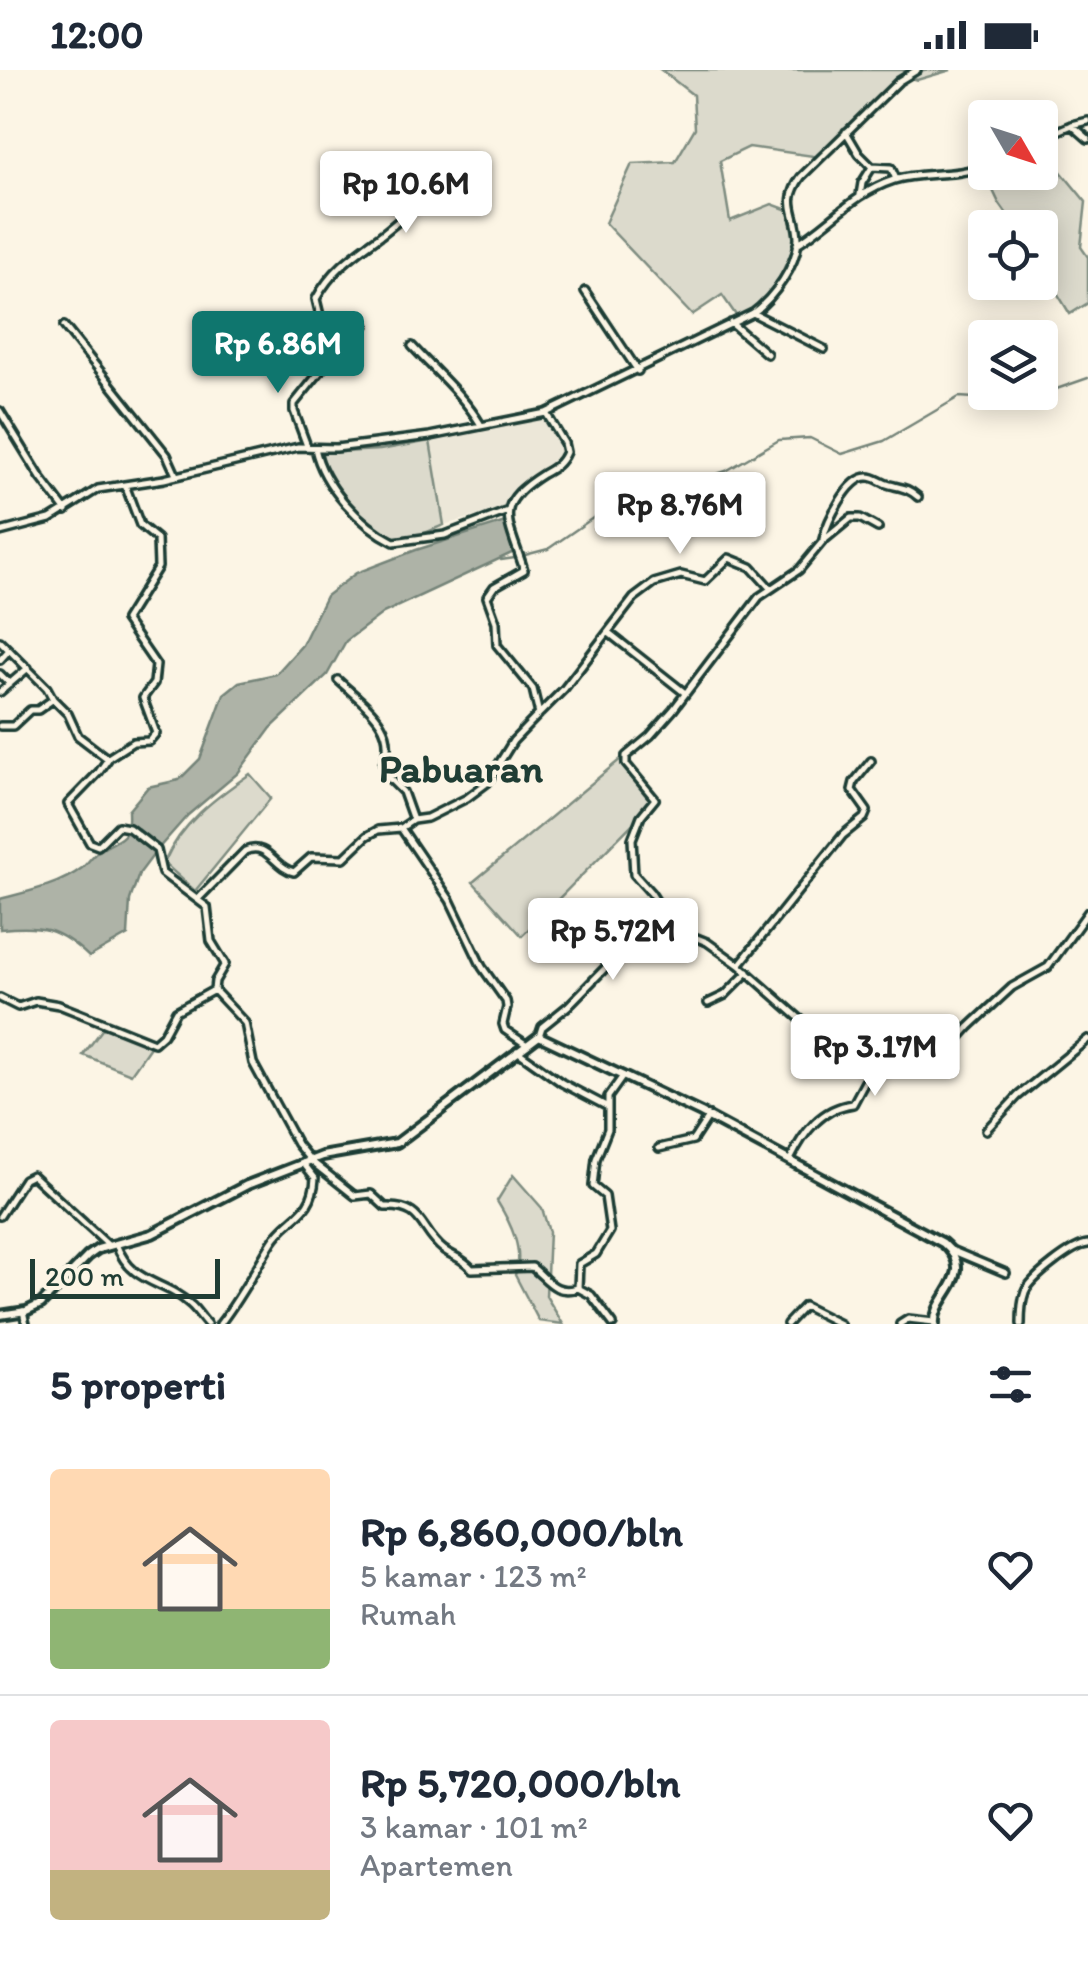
<!DOCTYPE html>
<html lang="id">
<meta charset="utf-8">
<style>
body{margin:0;font-family:Itim,sans-serif;background:#f6f6f7;color:#1f2937;height:100vh;display:flex;flex-direction:column;font-size:38px;white-space:nowrap}
*{box-sizing:border-box;margin:0}
p{font-size:32px;color:#747a83}
.icon{flex:none;width:55px;height:55px;fill:none;stroke:currentColor;stroke-width:2;stroke-linecap:round;stroke-linejoin:round}
.map{position:relative;height:1254px;overflow:hidden}
.side{display:flex;flex-direction:column;background:#fff;flex:1}
.side>*{flex:none}
.needle{width:65px;rotate:129deg}
.fabs{position:absolute;left:968px;top:30px;display:grid;gap:20px}
.fabs a{display:grid;place-items:center;width:90px;height:90px;border-radius:10px;background:#fff;box-shadow:0 5px 25px #0003;font-size:50px}
.scale{position:absolute;left:30px;bottom:25px;width:190px;box-sizing:border-box;padding-left:10px;border:5px solid #1f3d34;border-top:0;font-size:28px;line-height:35px;white-space:nowrap;color:#1f3d34;-webkit-text-stroke:8px #fcf5e5;paint-order:stroke}
.price{position:absolute;translate:-50% -85px;padding:0 22px;border-radius:10px;background:#fff;color:#222;font-size:32px;line-height:65px;filter:drop-shadow(0 2px 5px #0008)}
.price::after{content:'';position:absolute;left:50%;top:60px;width:30px;height:22px;margin-left:-15px;background:inherit;clip-path:polygon(0 0,100% 0,50% 100%)}
.price.active{background:#0f766e;color:#fff}
ul{padding:0;list-style:none}
li{display:flex;align-items:center;gap:30px;height:250px;padding:0 50px}
li+li{border-top:2px solid #e0e1e3}
li span{display:grid;place-items:center;flex:none;width:280px;height:200px;border-radius:10px;color:#555}
li>.icon{margin-inline-start:auto}
span .icon{width:120px;height:120px;fill:#fffc;stroke-width:1}
li b{font-size:42px}
h2{display:flex;justify-content:space-between;align-items:center;height:120px;padding:0 50px;font-size:42px}
.status{display:flex;justify-content:space-between;align-items:center;height:70px;padding:0 50px;background:#fff;direction:ltr}
.status svg{height:28px;fill:currentColor}
.map>svg:first-child{display:block}
</style>
<div class="status"><b>12:00</b><svg viewBox="0 0 49 12"><path d="M0 12V9h3v3zM5 12V6h3v6zM10 12V3h3v9zM15 12V0h3v12zM26 1h20v11H26zM47 4h2v5h-2z"/></svg></div>
<div class="map">
<svg width="1088" height="1254" viewBox="0 0 1088 1254">
<rect width="100%" height="100%" fill="#fcf5e5"/>
<filter id="ink" filterUnits="userSpaceOnUse"><feTurbulence type="fractalNoise" baseFrequency=".01" numOctaves="2"/><feDisplacementMap in="SourceGraphic" scale="20" xChannelSelector="R" yChannelSelector="G"/><feConvolveMatrix kernelMatrix="1 2 1 2 8 2 1 2 1" color-interpolation-filters="sRGB"/></filter>
<g filter="url(#ink)">
<!-- built -->
<path fill="#ece7d8" d="M543,346L562,378L558,390L516,419L505,438L444,455L430,371Z"/>
<!-- green -->
<path fill="#dcdacc" stroke="#7e8c80" stroke-width="2.5" d="M661,0H951L917,10L907,7L820,87L749,77L720,91L730,151L772,134L788,140L795,174L768,233L740,251L722,225L692,245L605,153L632,94L675,92L695,58L693,25Z
M1040,76L1086,132L1081,177L1088,187V233L1070,244L1040,195V158L1016,157L999,133L981,95L985,92V102H1040Z
M430,371L444,455C430,460 413,470 398,469C373,466 325,408 322,383L380,380Z
M622,688L658,728L522,866L473,812Z
M250,704L271,728L195,821L164,793C181,753 215,728 250,704Z
M107,953L152,974L131,1004L83,985Z
M513,1105L542,1138L549,1162L546,1226L563,1254L539,1251L515,1205C525,1181 510,1152 497,1131Z"/>
<!-- water -->
<path fill="#aeb3a7" stroke="#758479" stroke-width="2.5" d="M505,452L514,482L383,543L346,571L327,605L271,658L238,703L188,745L157,780L139,804L130,830L128,865L89,887C58,857 41,855 0,859V829C27,822 60,815 82,798C88,793 92,785 99,781C120,766 130,773 128,741L148,717L179,710L200,689L224,624L239,612L276,604L302,575L326,526L356,503L416,480Z"/>
<g fill="none" stroke-linecap="round" stroke-linejoin="round">
<!-- stream -->
<path stroke="#758479" stroke-width="2.5" d="M525,485L548,479L603,441L726,401L779,370L810,368L842,384L884,371L959,327L1022,331L1088,308
M501,490L515,488"/>
<!-- minor casing -->
<g stroke="#1f3d34" stroke-width="12">
<path id="minor" d="M1072,55L1088,69
M846,62L859,84L872,97L891,98L896,109
M1040,69L1072,55L1088,51
M860,125L862,113L872,97
M797,174C831,153 854,123 894,110C923,101 956,108 985,95
M585,221L638,301
M753,243L824,279
M731,253L767,284
M64,256L167,385L176,405
M412,276C436,302 463,325 481,355
M329,283L316,229C331,201 352,186 377,168C405,148 429,122 455,99L454,92
M0,341L41,408L66,441
M307,376L294,341V334L323,298L329,283L365,255
M315,378C323,416 360,455 394,472L445,465L508,441
M0,462L50,449L98,419L164,409L298,377L336,378L430,366L546,343L753,243C773,228 798,195 798,168C797,141 782,134 801,107L899,11L917,0
M823,469C827,452 848,407 868,407C877,407 881,413 890,415C902,418 908,418 918,427
M609,563L685,623
M0,571L47,618L53,629L68,644L78,666L108,689L99,702L68,734L90,773L98,776L118,756L129,758L157,780L162,803L207,837L211,871L225,894L215,911L214,920L245,953L253,993L297,1074L311,1091L355,1126L371,1124L385,1137C425,1135 419,1161 444,1180C454,1187 463,1188 472,1199L532,1197C549,1211 555,1225 578,1218L591,1225L613,1254
M0,590L9,580
M0,604L10,614
M338,610C362,633 400,656 383,694L389,708L403,722L413,750
M0,622L28,598
M540,643L564,619L634,528L654,513L681,505L705,511L729,488L751,497L770,518
M0,656H13L30,640H38L52,630
M108,688L133,672L149,671L156,663L143,628L154,613L156,595L125,550L158,497L157,469L140,455L125,415
M871,691L854,712L852,720L867,741L864,748L843,765L739,895L707,872L687,864L670,853L651,823L634,804L632,769L641,746L655,729L626,694V686L650,666L673,640L759,527L799,500L823,471L851,448H860L878,458
M401,758L450,830L482,897L506,931L507,937L503,954L505,960L527,975
M199,828L245,781C268,771 274,798 294,802L311,787L344,788L367,766L378,760L401,758L413,750L427,748L467,728L487,713L513,671L539,644L533,619L497,575L496,552L487,527L494,517L524,500C508,449 492,436 543,404C554,398 561,394 566,382L564,373L546,343
M739,895L824,970C846,982 872,979 895,989L889,997L867,1008L853,1034C821,1038 803,1063 790,1090
M0,928L18,937L36,931L59,935L154,973L163,965L176,941L214,920
M708,933L725,925L748,902
M539,966L542,957L568,936L613,890L670,853
M517,981L562,1013L606,1036
M895,992L916,990L930,996L937,993L969,957L1012,917L1048,897L1088,842
M986,1060L1018,1026L1088,969
M659,1078L693,1070L708,1047
M0,1146L24,1109L32,1105L109,1176
M116,1174C132,1216 164,1209 191,1235C197,1240 201,1248 207,1254
M951,1180L1006,1203
M578,1218L579,1194L596,1184L610,1161L605,1126L593,1116L596,1089L608,1059V1027L623,1006
M23,1241L26,1254
M220,1254C240,1228 255,1200 272,1172C288,1146 313,1146 315,1108L303,1093
M787,1254L804,1236L840,1254
M900,1254L908,1249L934,1252
M1021,1254C1021,1246 1022,1230 1025,1222C1031,1208 1073,1175 1088,1174"/>
</g>
<!-- tertiary casing -->
<g stroke="#1f3d34" stroke-width="14">
<path id="tertiary" d="M0,1245L26,1241L41,1234L88,1186L98,1179L152,1164L247,1115L322,1086L397,1073L539,966L701,1043L943,1173C980,1205 932,1226 935,1254"/>
</g>
<!-- minor -->
<use href="#minor" stroke="#fcf5e5" stroke-width="5"/>
<!-- tertiary -->
<use href="#tertiary" stroke="#fcf5e5" stroke-width="6"/>
</g>
</g>
<g text-anchor="middle" dominant-baseline="central" stroke-width="8" stroke-linejoin="round" paint-order="stroke">
<!-- quarter labels -->
<g font-size="40" font-weight="bold" fill="#1f3d34" stroke="#fcf5e5">
<text x="461" y="698">Pabuaran</text>
</g>
</g>
</svg>
<div class="fabs">
<a><svg class="needle" viewBox="-14 -14 28 28"><path d="M0-13l5 13h-10z" fill="#e53935"/><path d="M0 13l5-13h-10z" fill="#747a83"/></svg></a>
<a><svg class="icon" aria-label="locate" viewBox="0 0 24 24"><circle cx="12" cy="12" r="6"/><path d="M12 2v4M12 18v4M2 12h4M18 12h4"/></svg></a>
<a><svg class="icon" aria-label="layers" viewBox="0 0 24 24"><path d="M12 4l9 5-9 5-9-5zM3 14l9 5 9-5"/></svg></a>
</div>
<div class="scale">200 m</div>
<b class="price" style="left:406px;top:166px">Rp 10.6M</b>
<b class="price active" style="left:278px;top:326px">Rp 6.86M</b>
<b class="price" style="left:680px;top:487px">Rp 8.76M</b>
<b class="price" style="left:613px;top:913px">Rp 5.72M</b>
<b class="price" style="left:875px;top:1029px">Rp 3.17M</b>
</div>
<section class="side">
<h2>5 properti<svg class="icon" aria-label="filters" viewBox="0 0 24 24"><path d="M4 7h16M4 17h16"/><circle cx="9" cy="7" r="2"/><circle cx="15" cy="17" r="2"/></svg></h2>
<ul>
<li><span style="background:linear-gradient(#ffd9b3 70%,#8fb573 0)"><svg class="icon" aria-label="home" viewBox="0 0 24 24"><path d="M3 11l9-7 9 7M6 9v11h12V9"/></svg></span><div><b>Rp 6,860,000/bln</b><p>5 kamar · 123 m²</p><p>Rumah</p></div><svg class="icon" aria-label="heart" viewBox="0 0 24 24"><path d="M12 20l-8-8c-3-5 5-10 8-4 3-6 11-1 8 4z"/></svg></li>
<li><span style="background:linear-gradient(#f6c9c9 75%,#c2b280 0)"><svg class="icon" aria-label="home" viewBox="0 0 24 24"><path d="M3 11l9-7 9 7M6 9v11h12V9"/></svg></span><div><b>Rp 5,720,000/bln</b><p>3 kamar · 101 m²</p><p>Apartemen</p></div><svg class="icon" aria-label="heart" viewBox="0 0 24 24"><path d="M12 20l-8-8c-3-5 5-10 8-4 3-6 11-1 8 4z"/></svg></li>
</ul>
</section>
